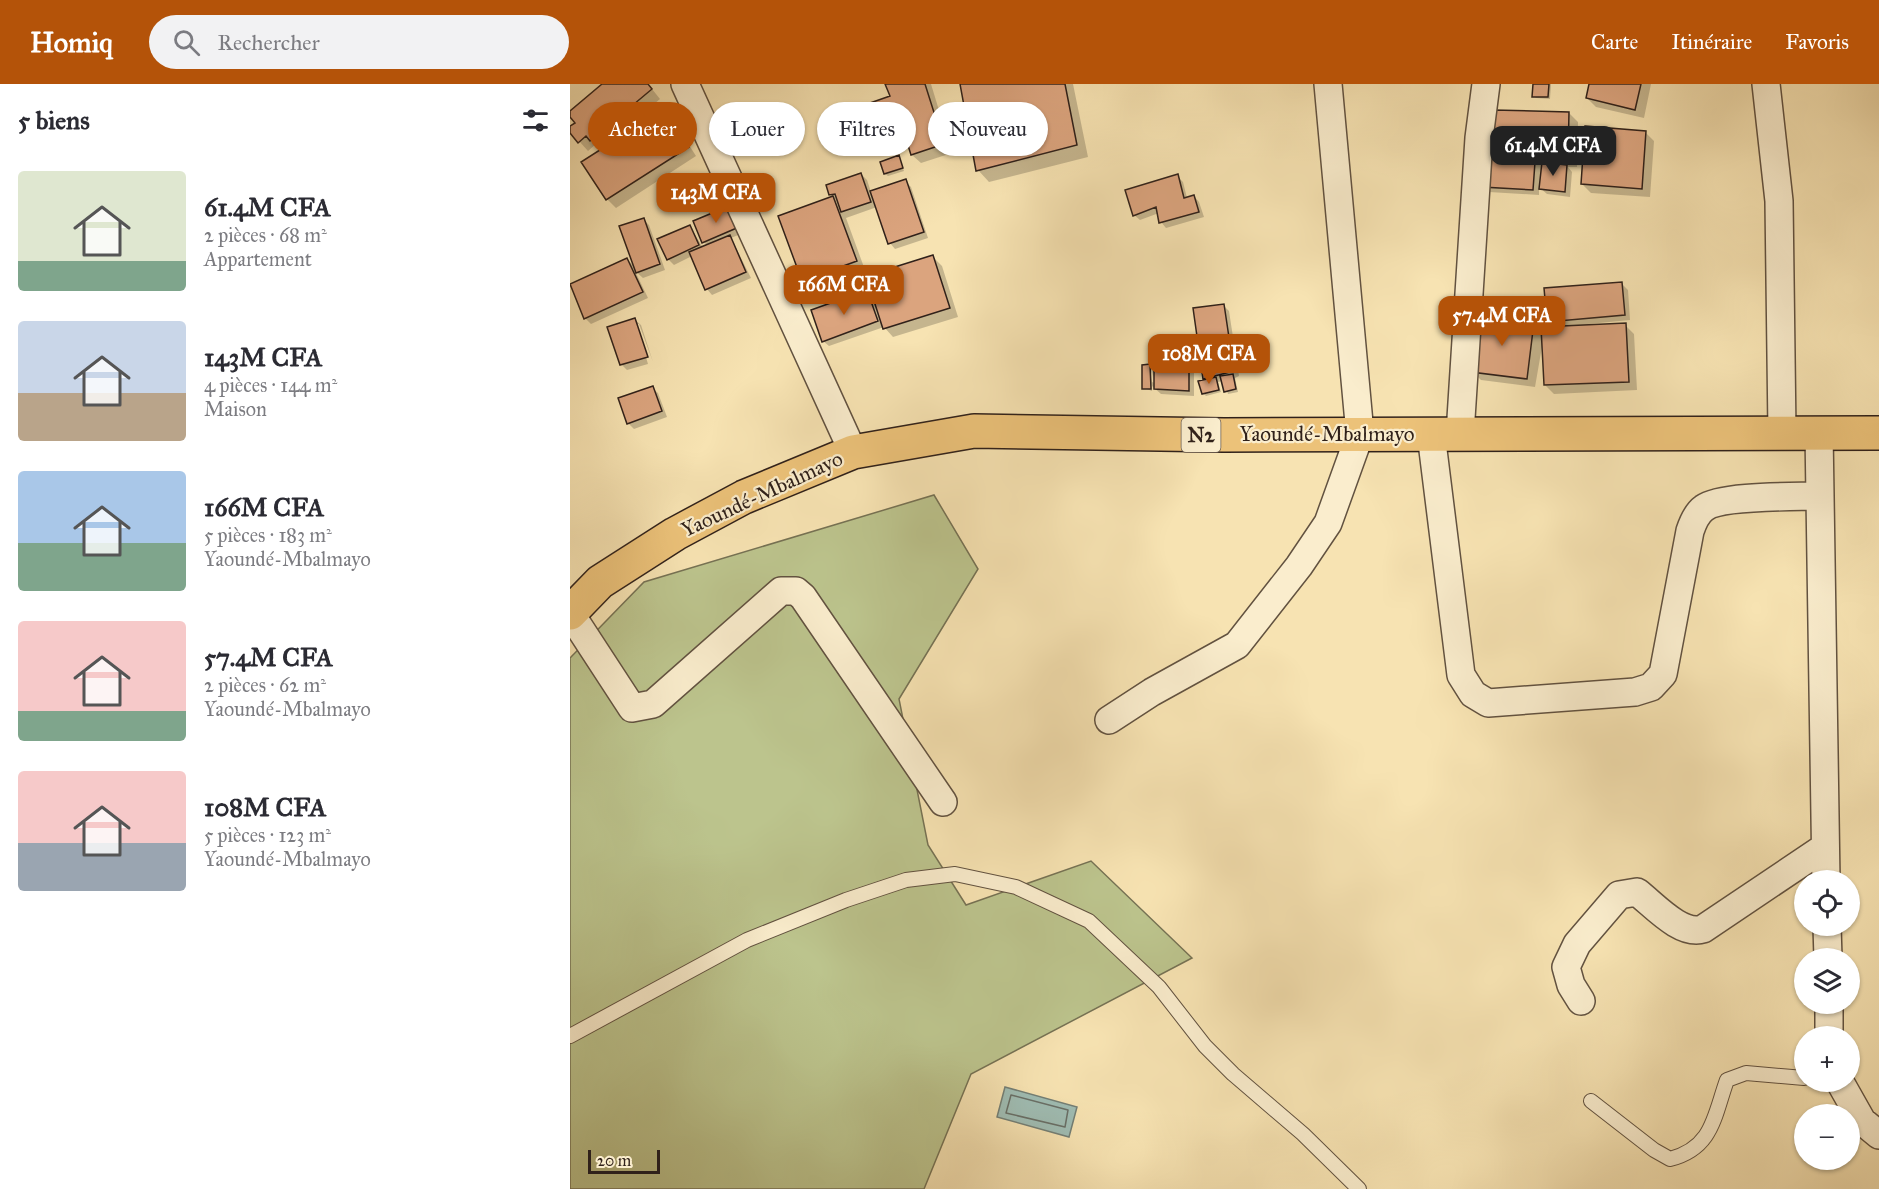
<!DOCTYPE html>
<html lang="fr">
<meta charset="utf-8">
<style>
body{margin:0;font-family:"IM FELL Great Primer",serif;background:#f2f2f3;color:#2b2b33;height:100vh;display:flex;flex-direction:column;font-size:22px;white-space:nowrap}
*{box-sizing:border-box;margin:0}
p{font-size:20px;color:#7c7c81}
.icon{flex:none;width:33px;height:33px;fill:none;stroke:currentColor;stroke-width:2;stroke-linecap:round;stroke-linejoin:round}
.map{position:relative;flex:1;overflow:hidden}
.side{display:flex;flex-direction:column;background:#fff;width:570px}
.side>*{flex:none}
.top-card{position:absolute;left:18px;top:18px;width:570px;height:54px;display:flex;gap:12px}
.fabs{position:absolute;left:1224px;top:786px;display:grid;gap:12px}
.fabs a{display:grid;place-items:center;width:66px;height:66px;border-radius:50%;background:#fff;box-shadow:0 2px 4px #0004;font-size:30px}
.scale{position:absolute;left:18px;bottom:15px;width:72px;box-sizing:border-box;padding-left:6px;border:3px solid #30211a;border-top:0;font-size:16px;line-height:21px;white-space:nowrap;color:#30211a;-webkit-text-stroke:4px #faedcd;paint-order:stroke}
.price{position:absolute;translate:-50% -51px;padding:0 14px;border-radius:12px;background:#b45309;color:#fff;font-size:20px;line-height:39px;filter:drop-shadow(0 2px 3px #0008)}
.price::after{content:'';position:absolute;left:50%;top:36px;width:18px;height:14px;margin-left:-9px;background:inherit;clip-path:polygon(0 0,100% 0,50% 100%)}
.price.current{background:#222;color:#fff}
ul{padding:0;list-style:none}
li{display:flex;align-items:center;gap:18px;height:150px;padding:0 18px}
li span{display:grid;place-items:center;flex:none;width:168px;height:120px;border-radius:6px;color:#555}
li>.icon{margin-inline-start:auto}
span .icon{width:72px;height:72px;fill:#fffc;stroke-width:1}
li b{font-size:26px}
h2{display:flex;justify-content:space-between;align-items:center;height:72px;padding:0 18px;font-size:26px}
.chip{padding:0 21px;border-radius:27px;background:#fff;box-shadow:0 2px 4px #0004;font-size:21px;line-height:54px}
.chip.current{background:#b45309;color:#fff}
header{display:flex;align-items:center;gap:36px;box-sizing:border-box;height:84px;padding:0 30px;background:#b45309;color:#fff}
header strong{font-size:28px}
nav{display:flex;gap:33px;margin-inline-start:auto;font-size:21px}
.search{width:420px;height:54px;background:#f2f2f3;display:flex;align-items:center;gap:15px;box-sizing:border-box;padding:0 21px;border-radius:33px;color:#7c7c81;font-size:22px}
main{display:flex;flex:1;min-height:0}
.map>svg:first-child{display:block}
</style>
<header>
<strong>Homiq</strong>
<div class="search"><svg class="icon" aria-label="search" viewBox="0 0 24 24"><circle cx="10" cy="10" r="6"/><path d="M15 15l6 6"/></svg>Rechercher</div>
<nav><a>Carte</a><a>Itinéraire</a><a>Favoris</a></nav>
</header>
<main>
<section class="side">
<h2>5 biens<svg class="icon" aria-label="filters" viewBox="0 0 24 24"><path d="M4 7h16M4 17h16"/><circle cx="9" cy="7" r="2"/><circle cx="15" cy="17" r="2"/></svg></h2>
<ul>
<li><span style="background:linear-gradient(#dfe7d0 75%,#7fa58c 0)"><svg class="icon" aria-label="home" viewBox="0 0 24 24"><path d="M3 11l9-7 9 7M6 9v11h12V9"/></svg></span><div><b>61.4M CFA</b><p>2 pièces · 68 m²</p><p>Appartement</p></div></li>
<li><span style="background:linear-gradient(#c9d6e8 60%,#b9a48a 0)"><svg class="icon" aria-label="home" viewBox="0 0 24 24"><path d="M3 11l9-7 9 7M6 9v11h12V9"/></svg></span><div><b>143M CFA</b><p>4 pièces · 144 m²</p><p>Maison</p></div></li>
<li><span style="background:linear-gradient(#a9c7e8 60%,#7fa58c 0)"><svg class="icon" aria-label="home" viewBox="0 0 24 24"><path d="M3 11l9-7 9 7M6 9v11h12V9"/></svg></span><div><b>166M CFA</b><p>5 pièces · 183 m²</p><p>Yaoundé-Mbalmayo</p></div></li>
<li><span style="background:linear-gradient(#f6c9c9 75%,#7fa58c 0)"><svg class="icon" aria-label="home" viewBox="0 0 24 24"><path d="M3 11l9-7 9 7M6 9v11h12V9"/></svg></span><div><b>57.4M CFA</b><p>2 pièces · 62 m²</p><p>Yaoundé-Mbalmayo</p></div></li>
<li><span style="background:linear-gradient(#f6c9c9 60%,#9aa5b1 0)"><svg class="icon" aria-label="home" viewBox="0 0 24 24"><path d="M3 11l9-7 9 7M6 9v11h12V9"/></svg></span><div><b>108M CFA</b><p>5 pièces · 123 m²</p><p>Yaoundé-Mbalmayo</p></div></li>
</ul>
</section>
<div class="map">
<svg width="1309" height="1105" viewBox="0 0 1309 1105">
<rect width="100%" height="100%" fill="#f7e3b2"/>
<filter id="stains"><feTurbulence type="fractalNoise" baseFrequency=".00333" numOctaves="4"/><feColorMatrix values="0 0 0 0 .2 0 0 0 0 .09 0 0 0 0 .02 0 0 0 .5 -.17"/></filter>
<radialGradient id="worn" r=".72"><stop offset=".6" stop-color="#630" stop-opacity="0"/><stop offset="1" stop-color="#630" stop-opacity=".3"/></radialGradient>
<!-- green -->
<path fill="#bcc48d" stroke="#767254" stroke-width="1.5" d="M364,411L408,485L329,615L358,761L396,821L521,777L622,874L401,990L354,1105H0V574L74,498Z"/>
<!-- water -->
<path fill="#9fbdb4" stroke="#737f76" stroke-width="1.5" d="M435,1003L507,1023L499,1053L427,1033Z"/>
<!-- shadow -->
<path fill="#0003" d="M35,0H78L90,15L30,65L26,60L18,67L0,47L7,39L0,29Z
M317,0H361L382,69L351,79L342,71L334,42L318,48L309,39L322,13Z
M392,0H503L518,73L419,98L408,86Z
M965,0H981L980,15L966,14L964,12Z
M1020,0H1081L1074,34L1026,23L1017,14Z
M94,27L103,36L126,72L46,124L37,115Z
M999,29L1008,38L1007,83H998L1002,88L1000,113L977,110L969,103V111L919,108L914,102L929,78L923,73Z
M1075,48L1084,57L1080,113L1021,109L1012,100Z
M328,73L334,87L318,92L315,90Z
M291,90L297,96L301,108L335,97L341,103L358,154L325,165L320,159L307,123L276,134L295,186L242,206L233,197L210,132L264,113L261,111Z
M607,92L613,98L617,114L624,112L629,118L634,133L596,144L591,138L589,129L570,136L564,131Z
M159,124L173,149L161,154L181,194L142,211L137,205L122,172L104,181L98,175L120,142L133,164L138,162L134,158Z
M73,135L79,141L95,186L73,194L65,187L78,214L21,240L15,234L0,201L57,175L66,184Z
M363,173L372,182L388,233L323,253L314,243L259,262L253,257L297,208L306,217Z
M1052,200L1058,206L1060,236L1018,240V243L1055,241L1064,250L1067,306L984,310L975,301L973,257L965,303L911,296L902,287L963,240L973,249L986,244L978,237Z
M653,221L659,227L669,292L665,294L668,308L658,310L653,297L648,298L651,308L636,312L633,309L637,297L635,294Z
M65,236L71,241L83,278L69,240H66L78,280L57,286L52,281L39,244Z
M619,278L624,284V312L591,310L582,302V307L574,304L580,282L582,298L585,299Z
M82,304L88,309L97,333L64,345L58,339Z"/>
<g fill="none" stroke-linecap="round" stroke-linejoin="round">
<!-- shore -->
<path stroke="#686f67" stroke-width="1.5" d="M441,1011L498,1026L495,1043L436,1029Z"/>
</g>
<!-- building -->
<path fill="#dba47e" stroke="#30211a" stroke-width="1.5" d="M32,0H78L82,5L20,57L16,52L8,59L0,49V42L5,39L0,33V27Z
M315,0H355L374,60L341,71L329,32L308,40L300,19L320,12Z
M390,0H495L507,61L406,87Z
M963,0H979L978,13H962Z
M1019,0H1071L1065,26L1016,14Z
M94,25L119,63L36,116L11,78Z
M923,26L999,28L998,75L922,73Z
M1015,42L1076,47L1072,105L1011,100Z
M329,71L333,84L314,90L310,78Z
M914,75L965,78L963,106L912,103Z
M972,78L997,81L995,108L969,105Z
M291,89L301,118L271,128L265,110L259,111L256,101Z
M608,90L614,114L624,111L629,128L589,139L586,123L563,132L555,106Z
M336,95L354,148L318,160L300,107Z
M263,112L287,177L232,197L208,132Z
M159,122L169,143L132,159L123,137Z
M74,134L90,180L66,189L49,142Z
M120,141L129,161L97,176L87,155Z
M160,151L176,188L135,206L119,168Z
M363,171L380,224L313,245L296,192Z
M57,174L73,208L14,235L0,200Z
M1052,198L1055,231L977,238L974,204Z
M297,206L308,237L252,258L241,226Z
M654,220L664,287L633,295L623,224Z
M908,231L964,238L957,295L901,288Z
M65,234L78,273L50,281L37,243Z
M1056,239L1059,298L974,301L971,243Z
M584,275L619,277V307L584,305Z
M580,280L581,305H572V281Z
M663,290L666,305L654,308L650,292Z
M646,293L649,306L632,310L628,297Z
M83,302L92,327L57,340L48,314Z"/>
<g fill="none" stroke-linecap="round" stroke-linejoin="round">
<!-- service casing -->
<g stroke="#625240" stroke-width="16">
<path id="service" d="M0,952L177,856L276,816L336,796L385,790L446,803L519,837L589,903L635,962L663,990L733,1050L789,1105
M1021,1017L1084,1066L1100,1075C1143,1064 1144,1032 1157,996L1176,989L1234,994"/>
</g>
<!-- minor casing -->
<g stroke="#625240" stroke-width="30">
<path id="minor" d="M115,0L283,368
M1196,0L1209,117L1212,348
M1249,348L1256,796
M861,350L891,591L903,610L918,619L1065,608L1081,603L1093,590L1120,447C1123,438 1127,429 1134,424C1151,411 1226,413 1250,412
M890,350L909,54L916,0
M0,529L62,624L83,620L211,507H226L233,513L373,718
M539,636L582,608L667,561L729,482L758,439L790,350L758,0
M1257,842L1258,874
M1011,917L1001,901L996,883L1007,860L1049,811L1067,808C1084,821 1111,852 1133,845L1255,763
M1259,920V952
M1270,998L1292,1037L1309,1051"/>
</g>
<!-- trunk casing -->
<g stroke="#30211a" stroke-width="36">
<path id="trunk" d="M0,529L30,498L105,450L174,413L283,368L404,347L654,351L1309,349"/>
</g>
<!-- service -->
<use href="#service" stroke="#faedcd" stroke-width="14"/>
<!-- minor -->
<use href="#minor" stroke="#faedcd" stroke-width="27"/>
<!-- trunk -->
<use href="#trunk" stroke="#ecc279" stroke-width="33"/>
</g>
<g text-anchor="middle" dominant-baseline="central" stroke-width="4.5" stroke-linejoin="round" paint-order="stroke">
<!-- shield labels -->
<rect fill="#faedcd" stroke="#6d5e50" stroke-width="1.5" x="611.5" y="334" width="39" height="34" rx="4.5"/>
<g font-size="20" font-weight="bold" fill="#30211a">
<text x="631" y="351">N2</text>
</g>
<!-- street labels -->
<g font-size="21" fill="#30211a" stroke="#faedcd">
<text x="757" y="350">Yaoundé-Mbalmayo</text>
<text transform="translate(192 410) rotate(-25)">Yaoundé-Mbalmayo</text>
</g>
</g>
<rect width="100%" height="100%" filter="url(#stains)"/>
<rect width="100%" height="100%" fill="url(#worn)"/>
</svg>
<div class="fabs">
<a><svg class="icon" aria-label="locate" viewBox="0 0 24 24"><circle cx="12" cy="12" r="6"/><path d="M12 2v4M12 18v4M2 12h4M18 12h4"/></svg></a>
<a><svg class="icon" aria-label="layers" viewBox="0 0 24 24"><path d="M12 4l9 5-9 5-9-5zM3 14l9 5 9-5"/></svg></a>
<a>+</a>
<a>−</a>
</div>
<div class="scale">20 m</div>
<b class="price current" style="left:983px;top:93px">61.4M CFA</b>
<b class="price" style="left:146px;top:140px">143M CFA</b>
<b class="price" style="left:274px;top:232px">166M CFA</b>
<b class="price" style="left:932px;top:263px">57.4M CFA</b>
<b class="price" style="left:639px;top:301px">108M CFA</b>
<div class="top-card">
<a class="chip current">Acheter</a>
<a class="chip">Louer</a>
<a class="chip">Filtres</a>
<a class="chip">Nouveau</a>
</div>
</div>
</main>
